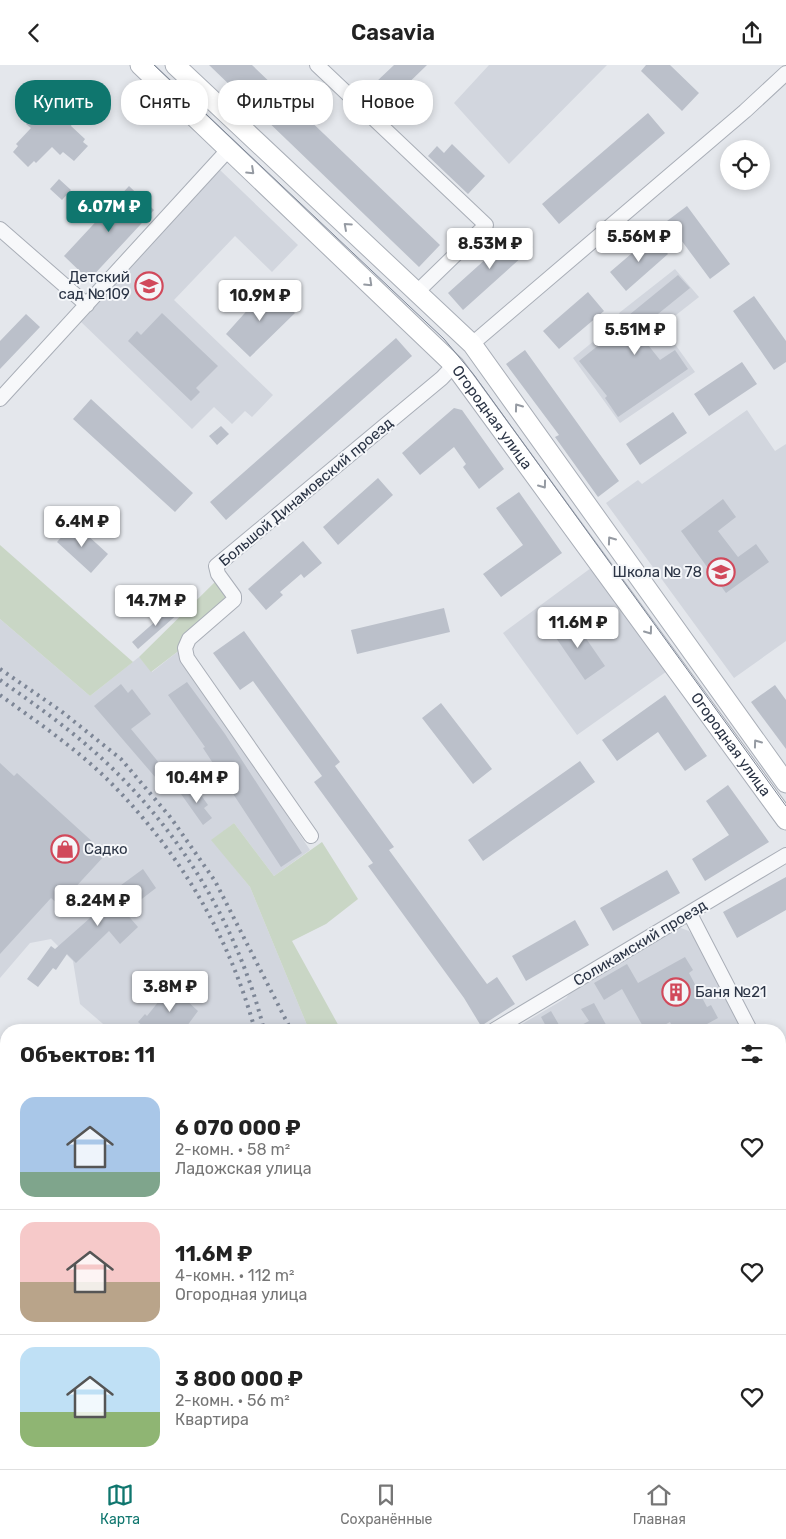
<!DOCTYPE html>
<html lang="ru">
<meta charset="utf-8">
<style>
body{margin:0;font-family:Rubik,sans-serif;background:#f2f2f2;color:#222;height:100vh;display:flex;flex-direction:column;font-size:19px;white-space:nowrap}
*{box-sizing:border-box;margin:0}
p{font-size:16px;color:#767676}
.icon{flex:none;width:28px;height:28px;fill:none;stroke:currentColor;stroke-width:2;stroke-linecap:round;stroke-linejoin:round}
.map{position:relative;flex:1;overflow:hidden}
.details{position:absolute;left:0px;top:959px;width:786px;height:446px;display:flex;flex-direction:column;background:#fff;border-radius:20px 20px 0 0;box-shadow:0 2px 8px #0003}
.details>*{flex:none}
.guide{position:absolute;left:15px;top:15px;width:500px;height:45px;display:flex;gap:10px}
.buttons{position:absolute;left:720px;top:75px;display:grid;gap:10px}
.buttons a{display:grid;place-items:center;width:50px;height:50px;border-radius:50%;background:#fff;box-shadow:0 2px 8px #0003;font-size:25px}
.price{position:absolute;translate:-50% -42px;padding:0 11px;border-radius:5px;background:#fff;color:#222;font-size:16px;line-height:32px;filter:drop-shadow(0 1px 2px #0008)}
.price::after{content:'';position:absolute;left:50%;top:30px;width:15px;height:11px;margin-left:-8px;background:inherit;clip-path:polygon(0 0,100% 0,50% 100%)}
.price.selected{background:#0f766e;color:#fff}
ul{padding:0;list-style:none}
li{display:flex;align-items:center;gap:15px;height:125px;padding:0 20px}
li+li{border-top:1px solid #e0e0e0}
li span{display:grid;place-items:center;flex:none;width:140px;height:100px;border-radius:15px;color:#555}
li>.icon{margin-inline-start:auto}
span .icon{width:60px;height:60px;fill:#fffc;stroke-width:1}
li b{font-size:21px}
h2{display:flex;justify-content:space-between;align-items:center;height:60px;padding:0 20px;font-size:21px}
.tag{padding:0 18px;border-radius:20px;background:#fff;box-shadow:0 2px 8px #0003;font-size:18px;line-height:45px}
.tag.selected{background:#0f766e;color:#fff}
header{display:flex;justify-content:space-between;align-items:center;height:65px;padding:0 20px;background:#fff;font-size:22px;font-weight:600}
.dock{display:flex;justify-content:space-around;align-items:center;height:70px;border-top:1px solid #e0e0e0;background:#fff;font-size:14px;color:#767676}
.dock a{display:grid;justify-items:center;gap:2px}
.dock .selected{color:#0f766e}
.map>svg:first-child{display:block}
</style>
<header><svg class="icon" aria-label="back" viewBox="0 0 24 24"><path d="M15 5l-7 7 7 7"/></svg>Casavia<svg class="icon" aria-label="share" viewBox="0 0 24 24"><path d="M12 15V3M7 8l5-5 5 5M5 13v7h14v-7"/></svg></header>
<div class="map">
<svg width="786" height="1404" viewBox="0 0 786 1404">
<rect width="100%" height="100%" fill="#e4e7ec"/>
<!-- built -->
<path fill="#d2d6de" d="M489,0H607L509,99L454,38Z
M220,105L298,180L272,207L235,171L174,235L273,330L252,352L245,346L232,359L214,342L192,364L78,254Z
M675,204L699,232L662,261L695,307L620,358L573,293L622,253L619,248Z
M747,345L775,386L786,379V576L734,613L606,438L638,415L642,419Z
M595,500L670,604L577,670L503,568Z
M0,554L90,631L139,592L152,607L181,584L183,593L310,785L274,811L234,758L212,775L250,822L309,965H110L80,939L73,896L51,874L30,878L0,913Z
M678,862L689,866L694,873L743,965H512L566,933L574,922Z
M0,1039L6,1046V1112L0,1109Z
M780,1061L786,1071V1404H262V1399H780Z
M0,1154L6,1159V1399H39L44,1404H0Z"/>
<!-- green -->
<path fill="#c9d6c5" d="M0,480L133,597L90,631L0,554Z
M217,515L228,531L181,584L151,607L139,592Z
M234,758L274,811L322,777L358,834L326,859L292,876L341,965H309L250,822L211,775Z"/>
<!-- building -->
<path fill="#bbc0ca" d="M209,0H252L440,180L419,202Z
M394,0H427L391,35L375,18Z
M646,0H670L699,28L682,46L641,6Z
M29,27L34,31L36,29L50,42L52,40L57,45L59,42L70,52L68,55L72,59L71,61L85,74L83,77L88,81L74,96L63,87L60,90L52,82L36,98L34,96L28,102L13,87L18,81L16,79L31,63L26,59L29,55L15,42Z
M648,48L665,68L559,159L542,139Z
M452,79L485,111L468,129L428,91L437,81L444,88Z
M59,114L71,125L62,135L50,124Z
M129,121L154,145L89,215L64,191Z
M687,141L730,199L710,214L667,156Z
M518,165L533,182L463,245L448,228Z
M652,171L668,189L626,226L610,207Z
M678,210L690,223L637,266L660,295L675,285L688,304L618,352L605,333L607,331L579,296L632,253L629,250Z
M268,222L295,248L250,292L226,269Z
M588,227L604,246L559,284L543,266Z
M754,231L786,276V297L774,305L733,246Z
M162,248L218,301L196,323L200,327L191,336L128,276L137,266L141,270Z
M26,249L40,262L0,304V276Z
M396,273L412,291L226,455L210,437Z
M525,285L619,416L598,432L555,372L559,370L506,299Z
M742,297L757,319L709,351L694,329Z
M91,334L193,428L175,447L73,354Z
M454,343L462,345L504,404L479,424L463,402L466,399L454,382L420,410L402,388Z
M673,347L687,368L640,400L626,379Z
M221,361L229,369L217,380L209,371Z
M378,413L393,430L338,480L323,462Z
M519,427L562,488L501,532L483,509L523,480L496,443Z
M723,434L736,452L718,466L738,492L756,479L769,497L726,528L681,466Z
M74,458L108,489L91,508L57,477Z
M303,476L322,498L304,513L301,509L280,527L283,530L266,545L248,524Z
M174,540L180,547L138,584L132,577Z
M444,543L450,567L357,589L351,565Z
M572,553L605,601L585,615L552,567Z
M244,566L340,697L335,701L394,782L389,785L487,919L497,912L515,939L481,961L464,933L368,801L373,798L314,717L322,711L253,616L240,625L213,588Z
M187,617L225,669L302,788L281,802L203,683L205,682L168,630Z
M121,619L128,628L132,624L151,649L131,664L170,711L168,713L175,721L168,727L94,641Z
M775,620L786,635V684L751,637Z
M665,630L707,691L685,706L658,667L617,696L602,675Z
M441,638L492,704L473,719L422,653Z
M580,696L595,717L483,796L468,775Z
M0,698L14,711L17,708L106,789L59,840L51,833L0,889Z
M194,720L208,740L204,743L212,753L203,760L181,729Z
M728,720L769,777L705,816L692,794L729,770L706,736Z
M143,804L156,823L125,847L138,862L120,879L109,866L76,898L67,889L56,905L53,903L38,922L27,914L51,881L55,884L116,830L113,826Z
M667,805L680,828L613,866L600,843Z
M786,812V845L737,873L723,847Z
M575,855L589,880L526,916L512,891Z
M685,892L693,905L689,908L707,942L711,940L718,953L696,965H674L670,957L655,965H645L622,924L604,935L594,918L627,899L638,918Z
M171,921L198,946L184,965H148L138,957L145,949L147,951Z
M594,938L609,965H572L589,956L581,944Z
M551,946L562,965H548L541,952Z"/>
<g fill="none" stroke-linecap="round" stroke-linejoin="round">
<!-- street casing -->
<g stroke="#a9aeb7" stroke-width="16">
<path id="street" d="M317,0L486,160L418,226
M0,164L87,240
M472,279L745,46L786,8
M0,334L228,85
M311,771L187,593L185,583L189,574L234,535V531L218,509L216,501L442,313L454,300
M690,849L750,965
M494,965L786,790
M780,1019L786,1030
M780,1370L784,1368L786,1371
M722,1404L731,1399"/>
</g>
<!-- secondary casing -->
<g stroke="#a9aeb7" stroke-width="21">
<g id="secondary">
<path id="s1" d="M140,0L454,300L786,755"/>
<path d="M175,0L472,279L786,718"/>
</g>
</g>
<!-- primary casing -->
<g stroke="#a3abb8" stroke-width="24">
<path id="primary" d="M0,1136L6,1141
M204,1399L207,1404"/>
</g>
<!-- street -->
<use href="#street" stroke="#f7f8fa" stroke-width="14"/>
<!-- secondary -->
<use href="#secondary" stroke="#fff" stroke-width="19"/>
<!-- primary -->
<use href="#primary" stroke="#fff" stroke-width="21"/>
<!-- tram -->
<path stroke="#7d8696" stroke-width="1" d="M154,0L444,274L474,310L786,741"/>
<!-- rail -->
<path stroke="#7d8696" stroke-width="4" stroke-dasharray="2.5 5" stroke-linecap="butt" d="M0,604L61,646L121,694L171,753L215,816L291,965
M0,615C40,643 81,672 116,707C187,777 240,868 264,965
M0,630C37,657 77,684 110,717C180,788 228,868 255,965
M0,1365L6,1372
M33,1399L38,1404
M295,1399V1404
M303,1399V1404
M531,1399L534,1404"/>
</g>
<!-- one-way arrows -->
<defs><path id="oneway-chevron" d="M-2-3.5L2.5 0L-2 3.5" fill="none" stroke-width="1.6" stroke-linecap="round" stroke-linejoin="round" transform="scale(1.25)"/></defs>
<g stroke="#959aa2">
<use href="#oneway-chevron" transform="translate(251 106) rotate(43)"/>
<use href="#oneway-chevron" transform="translate(347 161) rotate(-138)"/>
<use href="#oneway-chevron" transform="translate(369 218) rotate(43)"/>
<use href="#oneway-chevron" transform="translate(518 342) rotate(-126)"/>
<use href="#oneway-chevron" transform="translate(543 420) rotate(54)"/>
<use href="#oneway-chevron" transform="translate(611 475) rotate(-126)"/>
<use href="#oneway-chevron" transform="translate(649 566) rotate(54)"/>
<use href="#oneway-chevron" transform="translate(757 678) rotate(-126)"/>
</g>
<!-- icons -->
<defs>
<g id="school-ring" transform="scale(1.4375)"><circle r="9.5" fill="#f4f6f9" stroke="#d1495b" stroke-width="1.5"/><path d="M0-5L7-2L0 1L-7-2ZM-4 1L0 2.5L4 1V4Q0 6-4 4Z" fill="#d1495b"/></g>
<g id="shop-ring" transform="scale(1.4375)"><circle r="9.5" fill="#f4f6f9" stroke="#d1495b" stroke-width="1.5"/><path d="M-5-2.5h2.3a2.7 3.5 0 0 1 5.4 0H5L5.5 6h-11ZM-1.5-2.5h3a1.5 2.3 0 0 0-3 0Z" fill="#d1495b"/></g>
<g id="building-ring" transform="scale(1.4375)"><circle r="9.5" fill="#f4f6f9" stroke="#d1495b" stroke-width="1.5"/><path d="M-4-6H4V6H1V3H-1V6H-4ZM-2.5-4.3h1.7v1.8h-1.7ZM.8-4.3h1.7v1.8H.8ZM-2.5-1h1.7V.8h-1.7ZM.8-1h1.7V.8H.8Z" fill="#d1495b"/></g>
</defs>
<g fill-rule="evenodd">
<use href="#school-ring" x="149" y="221"/>
<use href="#school-ring" x="721" y="507"/>
<use href="#shop-ring" x="65" y="784"/>
<use href="#building-ring" x="676" y="927"/>
</g>
<g text-anchor="middle" dominant-baseline="central" stroke-width="4" stroke-linejoin="round" paint-order="stroke">
<!-- poi labels -->
<g font-size="15" fill="#2b3445" stroke="#f4f6f9" text-anchor="end">
<text x="130" y="212">Детский<tspan x="130" dy="17">сад №109</tspan></text>
<text x="702" y="507">Школа № 78</text>
<text x="84" y="784" text-anchor="start">Садко</text>
<text x="695" y="927" text-anchor="start">Баня №21</text>
</g>
<!-- street labels -->
<g font-size="15" fill="#2b3445" stroke="#f4f6f9">
<text stroke="none"><textPath href="#s1" startOffset="499">Огородная улица</textPath></text>
<text transform="translate(306 427) rotate(-40)">Большой Динамовский проезд</text>
<text stroke="none"><textPath href="#s1" startOffset="904">Огородная улица</textPath></text>
<text transform="translate(640 878) rotate(-31)">Соликамский проезд</text>
</g>
</g>
</svg>
<div class="buttons">
<a><svg class="icon" aria-label="locate" viewBox="0 0 24 24"><circle cx="12" cy="12" r="6"/><path d="M12 2v4M12 18v4M2 12h4M18 12h4"/></svg></a>
</div>
<b class="price selected" style="left:109px;top:168px">6.07M ₽</b>
<b class="price" style="left:639px;top:198px">5.56M ₽</b>
<b class="price" style="left:490px;top:205px">8.53M ₽</b>
<b class="price" style="left:260px;top:257px">10.9M ₽</b>
<b class="price" style="left:635px;top:291px">5.51M ₽</b>
<b class="price" style="left:82px;top:483px">6.4M ₽</b>
<b class="price" style="left:156px;top:562px">14.7M ₽</b>
<b class="price" style="left:578px;top:584px">11.6M ₽</b>
<b class="price" style="left:197px;top:739px">10.4M ₽</b>
<b class="price" style="left:98px;top:862px">8.24M ₽</b>
<b class="price" style="left:170px;top:948px">3.8M ₽</b>
<div class="guide">
<a class="tag selected">Купить</a>
<a class="tag">Снять</a>
<a class="tag">Фильтры</a>
<a class="tag">Новое</a>
</div>
<section class="details">
<h2>Объектов: 11<svg class="icon" aria-label="filters" viewBox="0 0 24 24"><path d="M4 7h16M4 17h16"/><circle cx="9" cy="7" r="2"/><circle cx="15" cy="17" r="2"/></svg></h2>
<ul>
<li><span style="background:linear-gradient(#a9c7e8 75%,#7fa58c 0)"><svg class="icon" aria-label="home" viewBox="0 0 24 24"><path d="M3 11l9-7 9 7M6 9v11h12V9"/></svg></span><div><b>6 070 000 ₽</b><p>2-комн. · 58 m²</p><p>Ладожская улица</p></div><svg class="icon" aria-label="heart" viewBox="0 0 24 24"><path d="M12 20l-8-8c-3-5 5-10 8-4 3-6 11-1 8 4z"/></svg></li>
<li><span style="background:linear-gradient(#f6c9c9 60%,#b9a48a 0)"><svg class="icon" aria-label="home" viewBox="0 0 24 24"><path d="M3 11l9-7 9 7M6 9v11h12V9"/></svg></span><div><b>11.6M ₽</b><p>4-комн. · 112 m²</p><p>Огородная улица</p></div><svg class="icon" aria-label="heart" viewBox="0 0 24 24"><path d="M12 20l-8-8c-3-5 5-10 8-4 3-6 11-1 8 4z"/></svg></li>
<li><span style="background:linear-gradient(#bfe0f5 65%,#8fb573 0)"><svg class="icon" aria-label="home" viewBox="0 0 24 24"><path d="M3 11l9-7 9 7M6 9v11h12V9"/></svg></span><div><b>3 800 000 ₽</b><p>2-комн. · 56 m²</p><p>Квартира</p></div><svg class="icon" aria-label="heart" viewBox="0 0 24 24"><path d="M12 20l-8-8c-3-5 5-10 8-4 3-6 11-1 8 4z"/></svg></li>
</ul>
</section>
</div>
<nav class="dock">
<a class="selected"><svg class="icon" aria-label="map" viewBox="0 0 24 24"><path d="M3 6l6-2 6 2 6-2v14l-6 2-6-2-6 2zM9 4v14M15 6v14"/></svg>Карта</a>
<a><svg class="icon" aria-label="saved" viewBox="0 0 24 24"><path d="M7 4h10v16l-5-4-5 4z"/></svg>Сохранённые</a>
<a><svg class="icon" aria-label="home" viewBox="0 0 24 24"><path d="M3 11l9-7 9 7M6 9v11h12V9"/></svg>Главная</a>
</nav>
